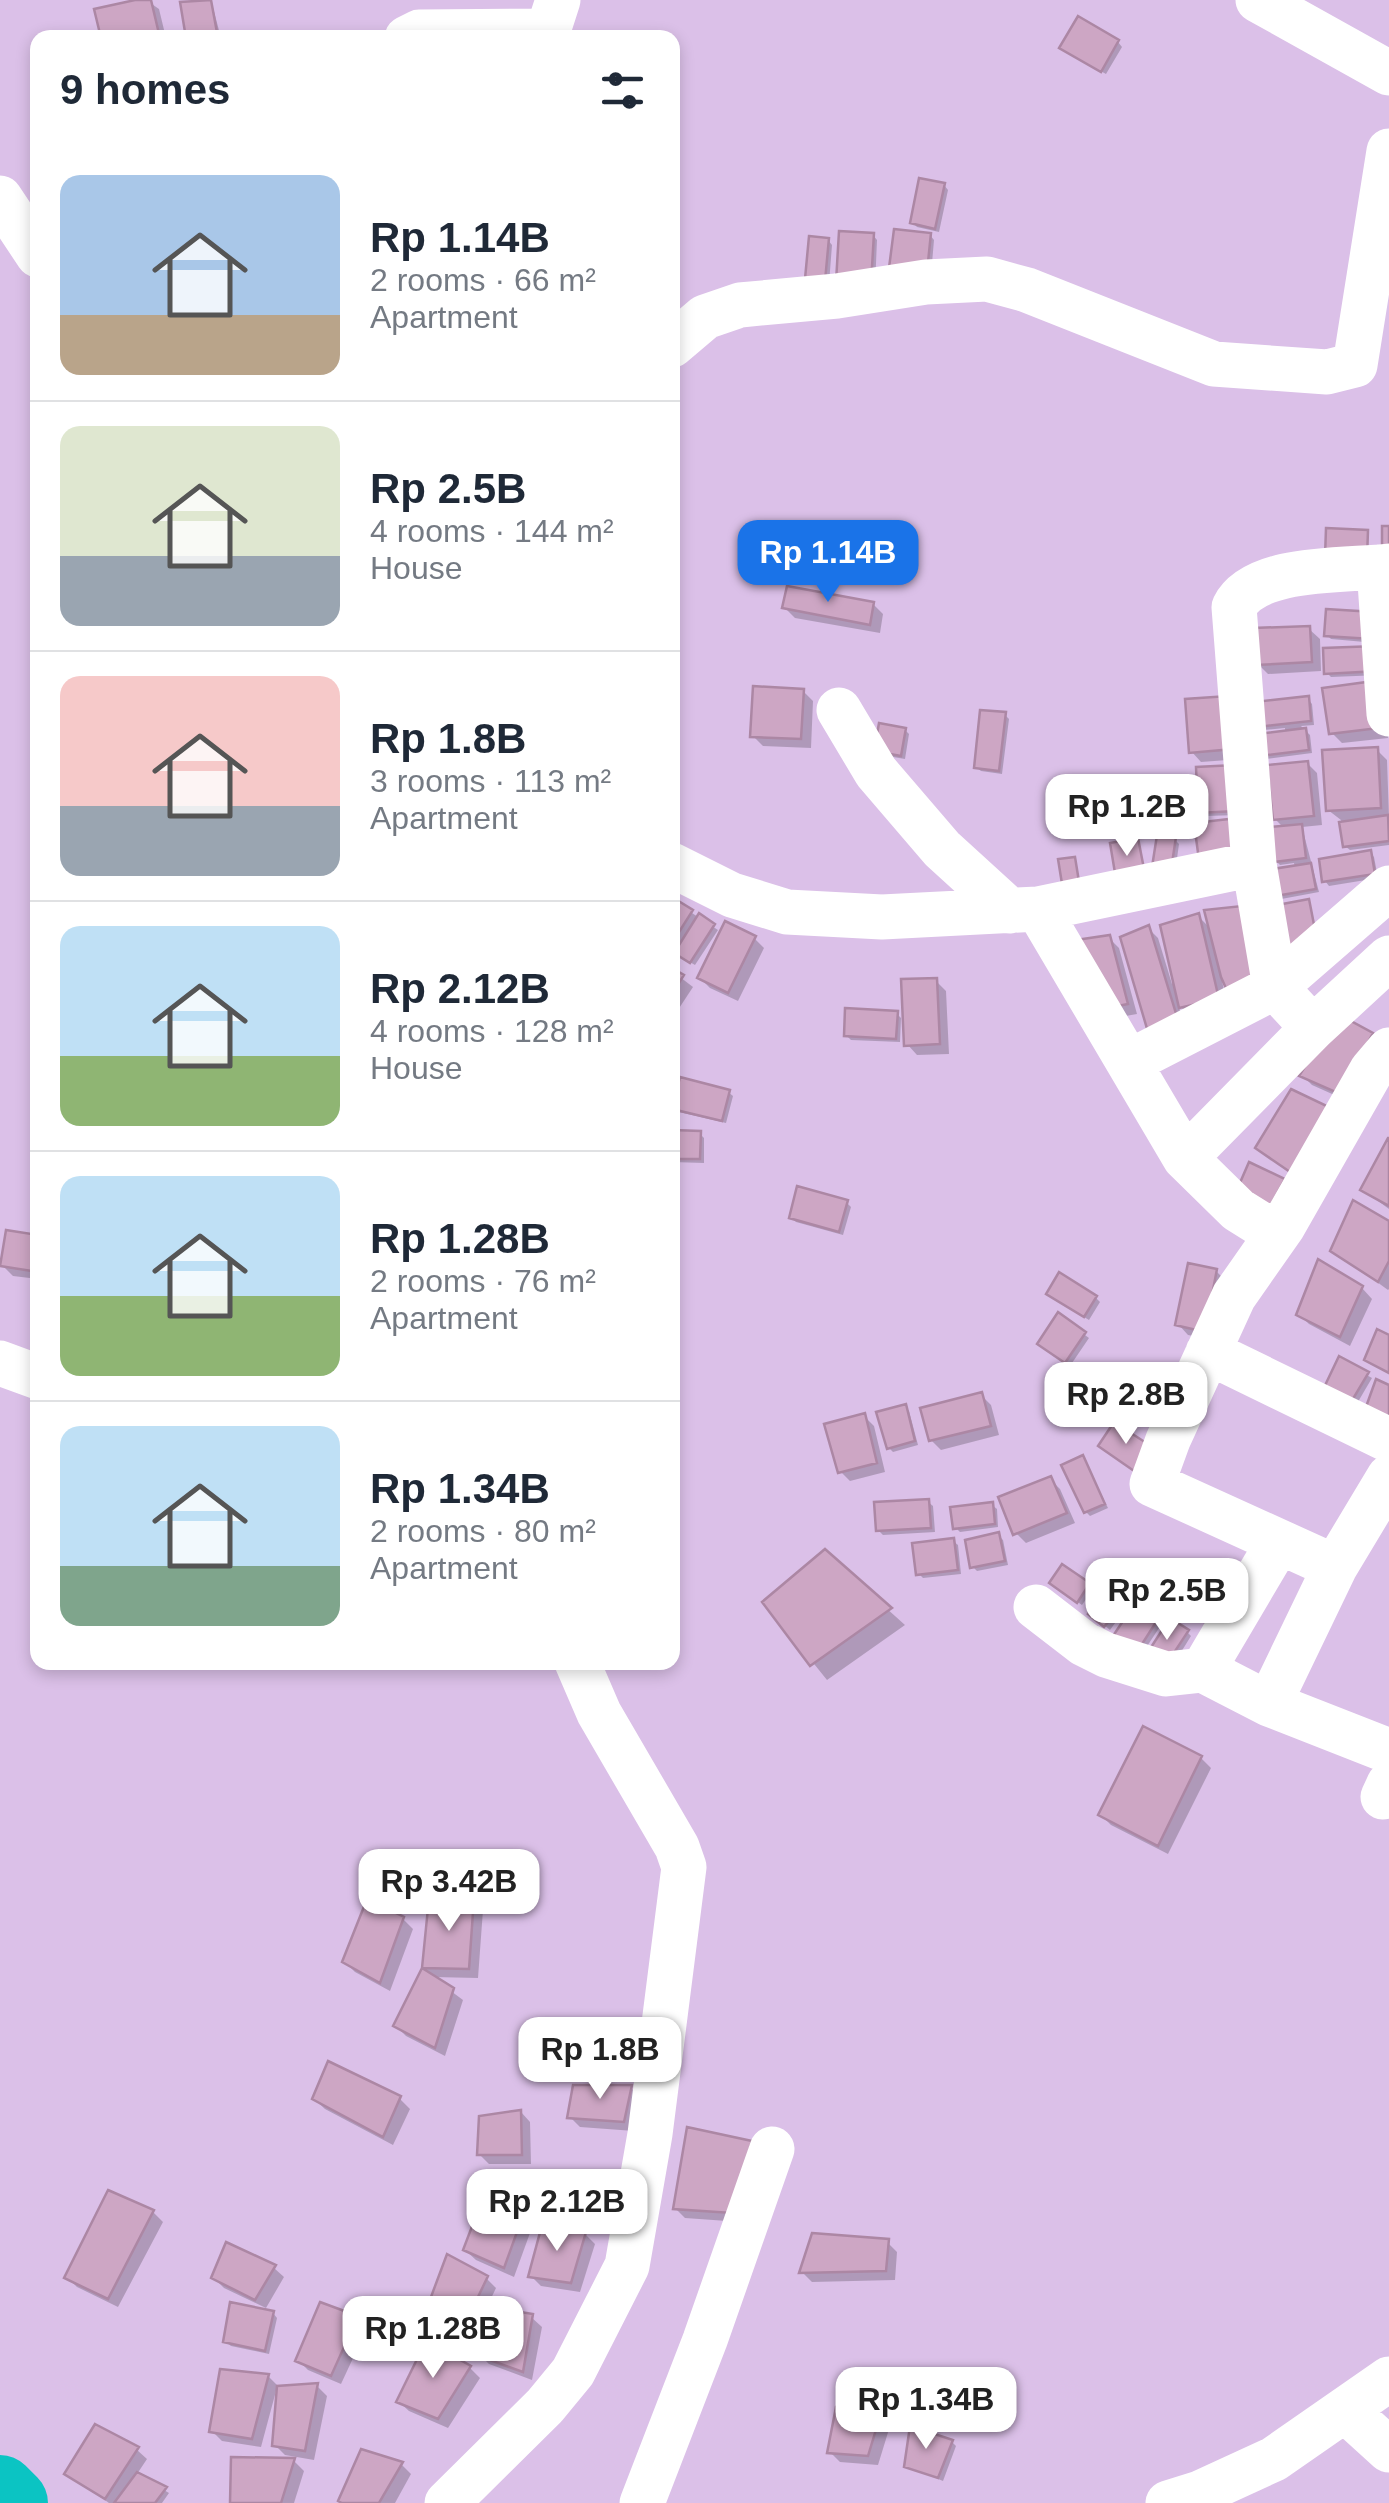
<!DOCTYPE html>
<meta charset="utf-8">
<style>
body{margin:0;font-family:Helvetica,sans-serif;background:#f2f2f3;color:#1f2937;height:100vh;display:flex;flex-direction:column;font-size:38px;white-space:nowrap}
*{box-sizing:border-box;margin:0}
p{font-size:32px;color:#747a83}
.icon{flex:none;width:55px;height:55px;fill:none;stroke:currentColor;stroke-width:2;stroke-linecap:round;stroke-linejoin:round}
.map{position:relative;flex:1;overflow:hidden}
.details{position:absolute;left:30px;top:30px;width:650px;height:1640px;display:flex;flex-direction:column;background:#fff;border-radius:20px;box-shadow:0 5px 15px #0003}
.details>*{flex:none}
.price{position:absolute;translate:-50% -85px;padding:0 22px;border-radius:20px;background:#fff;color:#222;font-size:32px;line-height:65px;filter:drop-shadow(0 2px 5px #0008)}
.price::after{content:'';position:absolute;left:50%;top:60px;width:30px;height:22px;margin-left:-15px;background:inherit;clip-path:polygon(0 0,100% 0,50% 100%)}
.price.selected{background:#1a73e8;color:#fff}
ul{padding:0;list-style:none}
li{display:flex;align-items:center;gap:30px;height:250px;padding:0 30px}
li+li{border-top:2px solid #e0e1e3}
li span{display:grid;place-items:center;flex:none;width:280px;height:200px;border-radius:20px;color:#555}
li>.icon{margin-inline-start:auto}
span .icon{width:120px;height:120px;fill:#fffc;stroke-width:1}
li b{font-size:42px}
h2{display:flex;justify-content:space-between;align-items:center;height:120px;padding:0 30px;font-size:42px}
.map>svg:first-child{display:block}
</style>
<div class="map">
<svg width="1389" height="2503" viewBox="0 0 1389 2503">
<rect width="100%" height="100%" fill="#dbc0e8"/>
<!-- shadow -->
<path fill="#0003" d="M146,0L159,9L166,38H103Z
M211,0L221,38H189L183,4Z
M1118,42L1122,47L1106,74L1066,52Z
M944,185L948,190L939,232L917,227L913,223Z
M873,235L877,240L875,287L843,285Z
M930,235L934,240L931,275L896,271Z
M828,240L832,245L829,284L812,283Z
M873,604L883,614L880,633L795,618L785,608Z
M1377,619L1376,643L1331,639L1327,635Z
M1309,629L1320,639L1321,671L1268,674L1258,664Z
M1375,648L1381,675L1331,677L1327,673Z
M803,691L813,701L811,748L763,746L753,736Z
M1383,694L1388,738L1342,743L1332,733Z
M1308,699L1312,704L1314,725L1301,726L1310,735L1312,753L1266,759L1262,755L1285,733V728L1264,730L1259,726Z
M1187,701L1241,759L1201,762L1191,751Z
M1005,715L1009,719L1002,774L981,771L976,767Z
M905,730L909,734L905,759L881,755Z
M1377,750L1387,760L1389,817H1386L1389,820V845L1350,850L1345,846L1341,820L1328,810Z
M1307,763L1317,773L1322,825L1302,827L1319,892L1276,900L1295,868L1294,863L1280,865L1276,861L1284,828L1275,819Z
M1234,768L1240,815L1204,816L1200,812Z
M1179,797L1184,802L1185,830L1151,832L1146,828Z
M1175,840L1179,844L1175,873L1160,871Z
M1370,853L1374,857L1378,878L1329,886L1325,881Z
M672,900L718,930L695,965L681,957V946L672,941Z
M1198,916L1211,929L1228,1009L1191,1017L1178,1004L1186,1030L1160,1040L1148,928L1158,938L1172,984L1176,983Z
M754,938L764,948L738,1001L710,988L700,978Z
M1109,938L1119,948L1137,1014L1120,1017Z
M672,971L693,987L672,1019Z
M936,981L946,991L949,1054L917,1055L907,1044Z
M897,1014L901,1018L900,1042L851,1040L846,1035Z
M1371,1035L1381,1045L1350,1102L1312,1085L1302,1075Z
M728,1092L733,1096L726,1123L679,1112L675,1108Z
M672,1133L700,1134L704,1138V1163L672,1162Z
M1389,1142V1209L1363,1190Z
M846,1202L851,1207L843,1235L796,1222L792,1218Z
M1389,1224V1289L1388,1290L1333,1250Z
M38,1237V1279L13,1276L3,1266Z
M1216,1271L1226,1281L1215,1340L1188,1335L1178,1324Z
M1362,1288L1372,1299L1350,1346L1309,1324L1299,1314Z
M1053,1298H1096L1100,1302L1089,1320Z
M1059,1316L1089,1338L1070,1366L1044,1348Z
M1340,1360L1372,1378L1352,1412Z
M981,1395L991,1405L999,1435L941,1450L931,1440Z
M905,1407L909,1411L918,1445L893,1452L889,1448Z
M864,1416L874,1426L885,1472L850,1481L840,1471Z
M1083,1458L1108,1508L1090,1516L1086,1512Z
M1050,1479L1060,1489L1075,1523L1026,1543L1016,1533Z
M928,1502L933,1506L935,1532L883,1535L878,1530Z
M992,1505L997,1509L998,1527L960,1532L955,1527Z
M998,1535L1003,1540L1008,1565L977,1571L973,1567Z
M953,1541L958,1545L961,1574L923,1578L919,1574Z
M825,1553L905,1625L827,1680L765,1603Z
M1088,1585L1093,1589L1082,1605L1056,1587Z
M1107,1596L1124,1611L1110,1630L1096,1618Z
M1198,1596L1202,1600L1194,1617L1168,1601Z
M1158,1618L1163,1622L1140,1657L1119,1643Z
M1187,1632L1191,1636L1170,1670L1153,1659Z
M1201,1758L1211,1768L1168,1854L1111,1825L1101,1815Z
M432,1900H473L483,1910L478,1978L432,1977L463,2000L445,2056L406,2036L396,2026L424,1969Z
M403,1919L413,1929L390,1991L355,1972L345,1962Z
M329,2064L400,2099L410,2109L393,2145L325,2109L314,2099Z
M631,2088L641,2098L634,2131L580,2127L570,2117Z
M521,2112L530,2122L531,2164H489L479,2154Z
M689,2130L741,2222L685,2218L675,2208Z
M153,2212L163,2222L118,2307L77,2287L67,2277Z
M520,2223L530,2233L514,2277L476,2260L465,2250Z
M585,2234L595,2244L580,2292L541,2286L531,2276Z
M887,2242L897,2252L895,2280L812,2282L802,2272Z
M274,2268L284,2277L266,2308L224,2288L214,2278Z
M486,2278L496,2288L477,2328L441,2315L431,2305Z
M273,2313L277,2318L269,2354L231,2346L226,2342Z
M531,2317L542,2327L532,2380L489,2364L479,2354Z
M357,2318L367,2328L341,2384L308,2370L298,2360Z
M427,2345L470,2368L480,2378L448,2428L409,2411L399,2402Z
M268,2376L278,2386H317L327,2396L314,2460L285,2455L275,2445L279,2391H276L261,2447L222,2441L212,2431Z
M880,2416L890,2426L878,2465L840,2462L830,2452Z
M952,2442L956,2446L943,2481L907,2466Z
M137,2450L147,2459L137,2474L169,2493L162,2503H109L68,2474Z
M294,2461L304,2471L294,2503H233Z
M401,2464L411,2474L395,2503H343Z"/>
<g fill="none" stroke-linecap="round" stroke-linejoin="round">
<!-- river -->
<path stroke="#0bc4c3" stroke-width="72" d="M0,2491L12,2503"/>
</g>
<!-- building -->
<path fill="#cda6c4" stroke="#ac87a4" stroke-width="2.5" d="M135,0H151L160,38H101L94,9Z
M211,0L218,38H186L180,2Z
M1078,16L1119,40L1101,72L1059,48Z
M919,178L945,183L935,229L910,223Z
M894,229L931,233L927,272L889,268Z
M839,231L874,233L871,284L836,282Z
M809,236L829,238L825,281L805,279Z
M1382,526H1389V555H1382Z
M1326,528L1368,530L1367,560L1325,557Z
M787,586L874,602L870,625L782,608Z
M1326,609L1374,612L1372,639L1324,636Z
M1310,626L1312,662L1256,665L1253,628Z
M1376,646L1378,671L1324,674L1323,648Z
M1374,681L1379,728L1329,734L1322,688Z
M753,686L804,689L801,739L750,737Z
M1228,696L1233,749L1189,753L1185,699Z
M1309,696L1311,721L1257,727L1254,702Z
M980,710L1006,712L999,771L974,768Z
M879,723L906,728L901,756L874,751Z
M1306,728L1309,750L1259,756L1257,734Z
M1378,747L1381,808L1326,811L1322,750Z
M1308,761L1314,816L1273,820L1267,765Z
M1235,765L1236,811L1198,813L1196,767Z
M1180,795L1182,827L1144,829L1142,796Z
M1388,815L1389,841L1343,847L1339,822Z
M1238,818L1242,855L1199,860L1194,823Z
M1302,824L1306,858L1274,862L1269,827Z
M1157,835L1176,837L1171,870L1152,867Z
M1138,838L1145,874L1116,879L1110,843Z
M1371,850L1375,874L1322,882L1319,859Z
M1075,857L1080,888L1063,890L1058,859Z
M1311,863L1316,889L1270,897L1266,870Z
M672,897L693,910L674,940H672Z
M1309,899L1318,945L1286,951L1277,905Z
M1242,906L1259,979L1229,995L1221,977L1204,910Z
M699,913L715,924L690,963L674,953Z
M1199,913L1219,999L1179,1008L1160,925Z
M725,921L756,936L728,993L697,978Z
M1149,925L1178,1020L1148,1032L1120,937Z
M1110,935L1128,1004L1107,1008L1076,940Z
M672,968L684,975L672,994Z
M937,978L940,1044L904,1046L901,979Z
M845,1008L898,1011L896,1039L844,1036Z
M1338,1014L1373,1033L1340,1094L1299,1076Z
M680,1077L730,1090L722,1121L672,1109Z
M1291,1089L1331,1108L1293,1174L1255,1148Z
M672,1130L701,1131L700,1159H672Z
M1388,1138H1389V1206L1360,1190Z
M1249,1162L1285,1179L1268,1210L1236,1192Z
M797,1186L848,1200L839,1232L789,1218Z
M1353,1200L1389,1221V1261L1378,1282L1330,1251Z
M6,1230L38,1235V1272L0,1266Z
M1318,1259L1363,1286L1340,1337L1296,1315Z
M1188,1263L1217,1269L1205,1332L1175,1325Z
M1059,1272L1097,1296L1084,1317L1046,1294Z
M1058,1312L1086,1332L1065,1363L1037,1344Z
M1377,1329L1389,1335V1373L1364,1360Z
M1339,1356L1369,1372L1347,1409L1319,1398Z
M1153,1364L1186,1380L1170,1414L1137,1398Z
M1376,1379L1389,1385V1425L1362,1418Z
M982,1392L991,1426L929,1441L920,1408Z
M906,1404L915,1441L887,1449L876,1412Z
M865,1413L877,1463L838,1473L824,1424Z
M1114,1422L1154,1448L1137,1473L1098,1446Z
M1083,1455L1105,1504L1084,1513L1061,1465Z
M1051,1476L1067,1513L1013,1535L998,1497Z
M929,1499L931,1528L876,1531L874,1502Z
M993,1502L995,1524L953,1529L950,1507Z
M999,1532L1005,1561L970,1568L965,1540Z
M954,1538L958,1570L916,1575L912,1543Z
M825,1549L892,1608L810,1666L762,1602Z
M1062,1564L1090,1583L1077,1603L1049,1583Z
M1230,1565L1250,1577L1218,1630L1199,1619Z
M1175,1582L1200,1594L1190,1614L1165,1602Z
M1106,1592L1122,1605L1104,1627L1088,1614Z
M1137,1600L1160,1616L1135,1655L1111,1639Z
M1170,1618L1189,1630L1164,1668L1146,1655Z
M1143,1726L1202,1756L1158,1846L1098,1815Z
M429,1898H474L469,1969L422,1968Z
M367,1899L404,1917L380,1983L342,1962Z
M422,1968L454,1988L435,2048L393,2026Z
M328,2061L401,2096L383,2137L312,2099Z
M573,2085H632L624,2122L567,2118Z
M521,2110L522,2155H477L479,2116Z
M687,2127L752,2141L732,2213L673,2209Z
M108,2190L154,2210L108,2299L64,2278Z
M479,2208L521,2221L504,2268L463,2250Z
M542,2225L586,2232L571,2283L528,2277Z
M812,2233L889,2239L886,2271L799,2273Z
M226,2242L276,2265L255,2300L211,2278Z
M447,2254L488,2276L467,2320L428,2305Z
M230,2302L274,2311L265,2351L223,2342Z
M320,2302L358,2316L331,2376L295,2361Z
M489,2307L533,2314L523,2372L476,2355Z
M426,2341L471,2366L438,2419L396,2402Z
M220,2369L269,2374L252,2439L209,2432Z
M318,2383L305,2451L272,2446L277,2386Z
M836,2407L881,2413L868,2456L827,2453Z
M95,2424L139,2447L105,2499L64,2474Z
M910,2426L953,2440L938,2478L904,2467Z
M361,2449L403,2462L379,2503H342L338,2501Z
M231,2457L295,2458L281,2503H230Z
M137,2472L167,2487L155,2503H114Z"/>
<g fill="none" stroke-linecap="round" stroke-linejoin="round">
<!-- minor -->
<path stroke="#fff" stroke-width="45" d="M1258,0L1389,73
M407,38L419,32L548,31L558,0
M0,198L38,255
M672,345L705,317L740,305L837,296L926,282L987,279L1027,290L1214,364L1327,372L1355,365L1389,151
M1379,567L1389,714
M839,710L876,772L942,849L1010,911
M672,865L732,895L787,912L882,917L1038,909L1254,864
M1038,909L1185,1158L1238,1210L1262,1225L1283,1226
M1313,1028L1275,987L1254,864L1234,607C1255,565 1348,571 1389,566
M1129,1062L1275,987L1389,888
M1185,1158L1313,1028L1389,958
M1208,1352L1389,1440
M0,1363L38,1377
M1335,1567L1152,1484L1168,1440L1234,1296L1283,1226L1372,1070L1389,1050
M1036,1607L1084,1644L1106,1655L1166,1674L1203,1670L1269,1704L1389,1751
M1203,1670L1278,1543
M1269,1704L1335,1567L1389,1477
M1383,1797L1389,1784
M1349,2407L1356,2420L1389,2450
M447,2503L545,2406L573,2372L627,2266L650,2134L684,1867L677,1847L599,1713L577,1662
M642,2503L705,2340L772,2149
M1168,2503L1200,2493L1274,2459L1389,2379"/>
</g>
</svg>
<b class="price selected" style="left:828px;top:605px">Rp 1.14B</b>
<b class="price" style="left:1127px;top:859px">Rp 1.2B</b>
<b class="price" style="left:1126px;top:1447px">Rp 2.8B</b>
<b class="price" style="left:1167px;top:1643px">Rp 2.5B</b>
<b class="price" style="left:449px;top:1934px">Rp 3.42B</b>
<b class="price" style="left:600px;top:2102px">Rp 1.8B</b>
<b class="price" style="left:557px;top:2254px">Rp 2.12B</b>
<b class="price" style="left:433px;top:2381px">Rp 1.28B</b>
<b class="price" style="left:926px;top:2452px">Rp 1.34B</b>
<section class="details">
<h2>9 homes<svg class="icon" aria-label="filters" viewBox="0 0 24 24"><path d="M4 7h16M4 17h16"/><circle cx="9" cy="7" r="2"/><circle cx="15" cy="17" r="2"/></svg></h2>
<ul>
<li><span style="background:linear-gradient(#a9c7e8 70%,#b9a48a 0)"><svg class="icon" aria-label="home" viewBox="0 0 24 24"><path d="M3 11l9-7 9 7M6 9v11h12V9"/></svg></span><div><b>Rp 1.14B</b><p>2 rooms · 66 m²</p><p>Apartment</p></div></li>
<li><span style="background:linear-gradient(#dfe7d0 65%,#9aa5b1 0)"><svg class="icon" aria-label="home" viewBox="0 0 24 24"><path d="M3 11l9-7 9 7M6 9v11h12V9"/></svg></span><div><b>Rp 2.5B</b><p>4 rooms · 144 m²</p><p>House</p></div></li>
<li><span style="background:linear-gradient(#f6c9c9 65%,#9aa5b1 0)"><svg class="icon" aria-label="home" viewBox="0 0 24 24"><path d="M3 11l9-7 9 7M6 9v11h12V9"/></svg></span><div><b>Rp 1.8B</b><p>3 rooms · 113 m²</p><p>Apartment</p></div></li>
<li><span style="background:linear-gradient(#bfe0f5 65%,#8fb573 0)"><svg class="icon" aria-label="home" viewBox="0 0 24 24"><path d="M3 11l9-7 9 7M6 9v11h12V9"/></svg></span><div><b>Rp 2.12B</b><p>4 rooms · 128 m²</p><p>House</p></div></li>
<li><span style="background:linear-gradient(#bfe0f5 60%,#8fb573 0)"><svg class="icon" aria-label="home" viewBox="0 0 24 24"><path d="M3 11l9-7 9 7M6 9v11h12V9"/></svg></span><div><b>Rp 1.28B</b><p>2 rooms · 76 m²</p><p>Apartment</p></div></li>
<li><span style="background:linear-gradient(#bfe0f5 70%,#7fa58c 0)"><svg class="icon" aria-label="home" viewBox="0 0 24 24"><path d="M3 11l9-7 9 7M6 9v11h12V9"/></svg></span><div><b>Rp 1.34B</b><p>2 rooms · 80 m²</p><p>Apartment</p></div></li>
</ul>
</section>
</div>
